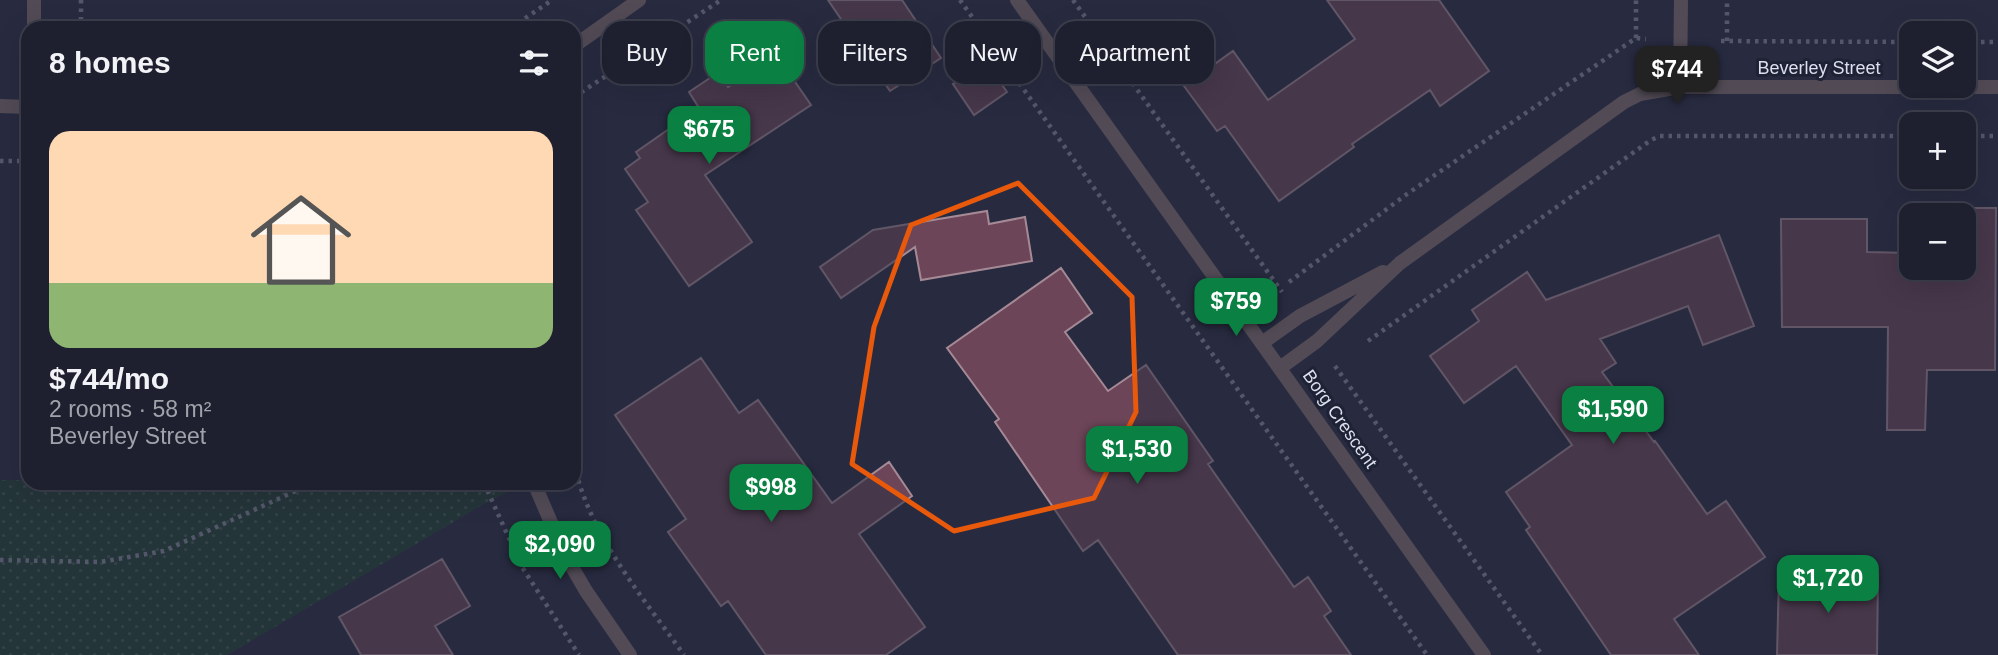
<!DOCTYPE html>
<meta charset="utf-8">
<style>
body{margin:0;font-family:Helvetica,sans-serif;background:#2b2d3c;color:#f1f3f6;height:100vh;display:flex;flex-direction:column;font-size:26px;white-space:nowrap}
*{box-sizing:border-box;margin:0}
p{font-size:23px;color:#a1a3ab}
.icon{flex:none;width:38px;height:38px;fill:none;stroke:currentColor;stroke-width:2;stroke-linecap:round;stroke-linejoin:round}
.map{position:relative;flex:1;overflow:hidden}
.sheet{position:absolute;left:21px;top:21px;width:560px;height:469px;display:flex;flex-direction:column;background:#1e2030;border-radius:21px;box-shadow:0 7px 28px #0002,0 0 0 2px #3c3e4c}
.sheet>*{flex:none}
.hud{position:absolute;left:602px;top:21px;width:665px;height:63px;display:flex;gap:14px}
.fabs{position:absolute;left:1899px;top:21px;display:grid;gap:14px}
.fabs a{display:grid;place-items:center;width:77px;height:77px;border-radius:14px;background:#1e2030;box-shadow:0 7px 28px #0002,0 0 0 2px #3c3e4c;font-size:35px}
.price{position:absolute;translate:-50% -60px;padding:0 16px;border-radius:14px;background:#0b8043;color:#fff;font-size:23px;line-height:46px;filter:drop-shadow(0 2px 4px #0008)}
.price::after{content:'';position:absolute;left:50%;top:42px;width:21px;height:16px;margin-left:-10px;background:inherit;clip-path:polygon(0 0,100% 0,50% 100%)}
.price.on{background:#222;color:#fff}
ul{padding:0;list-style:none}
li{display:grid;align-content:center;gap:14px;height:371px;padding:0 28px}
li span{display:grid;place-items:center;height:217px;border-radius:21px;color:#555}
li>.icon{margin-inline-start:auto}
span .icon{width:126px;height:126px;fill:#fffc;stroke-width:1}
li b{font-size:30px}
h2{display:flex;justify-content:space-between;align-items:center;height:84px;padding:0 28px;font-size:30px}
.tag{padding:0 24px;border-radius:21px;background:#1e2030;box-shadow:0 7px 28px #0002,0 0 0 2px #3c3e4c;font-size:24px;line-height:63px}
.tag.on{background:#0b8043;color:#fff}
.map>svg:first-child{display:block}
</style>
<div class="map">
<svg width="1998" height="655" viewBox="0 0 1998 655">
<defs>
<pattern id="grass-dots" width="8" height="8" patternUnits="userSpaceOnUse" patternTransform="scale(1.75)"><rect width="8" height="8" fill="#214233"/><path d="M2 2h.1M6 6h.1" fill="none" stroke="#415d51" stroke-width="1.8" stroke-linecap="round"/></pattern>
</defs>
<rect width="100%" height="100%" fill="#282b40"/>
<!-- grass -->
<path fill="url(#grass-dots)" d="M0,480H28V483H525L484,504L227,655H0Z"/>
<!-- building -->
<path fill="#6c4558" stroke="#a58a96" stroke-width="2" d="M828,0H902L941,58L890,91Z
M1327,0H1439L1489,71L1440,106L1430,90L1352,144L1354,147L1279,201L1225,126L1217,131L1184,86L1233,51L1268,100L1355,39Z
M780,60L811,105L705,175L752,242L689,286L636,210L648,202L625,169L640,158L636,152L699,108L689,92L719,72L728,87L757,68L760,72Z
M986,62L1007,92L974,115L953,84Z
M1940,208H1996L1995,370H1927L1925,430H1887L1888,327H1782L1781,219H1867V252L1911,253V268H1964V215H1940Z
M987,211L989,224L1025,217L1032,261L921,280L915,247L841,298L820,267L873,230Z
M1719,235L1754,326L1703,345L1688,306L1600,339L1616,363L1602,372L1654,442L1655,441L1707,514L1726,501L1765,557L1674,619L1699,655H1611L1526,530L1530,527L1506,492L1572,445L1516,366L1464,403L1430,356L1479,321L1472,310L1527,272L1546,300Z
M1061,268L1092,313L1065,332L1108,391L1146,365L1213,461L1208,464L1294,587L1308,577L1331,611L1324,616L1351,655H1178L1098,540L1083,551L995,422L999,419L947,348Z
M701,358L739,413L758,400L832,503L889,462L912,496L859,534L925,627L886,655H766L728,601L721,606L668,532L686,519L615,415Z
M442,559L470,606L435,626L453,655H361L339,617Z
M1779,575H1878L1877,655H1777Z"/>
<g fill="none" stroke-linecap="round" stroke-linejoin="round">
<!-- path -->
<path stroke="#8a8d9f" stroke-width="4.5" stroke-dasharray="3.5 5" stroke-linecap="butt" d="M81,0V28
M960,0L1427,655
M1073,0L1282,292
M511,28L552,0
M1636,38V0
M1721,41L1911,42
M1727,41V0
M1964,42H1998
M574,97L721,0
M1964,136H1998
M0,161H28
M1289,282L1407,194L1636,38L1646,39
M1368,341L1651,140L1660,136H1911
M1335,366L1542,655
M574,464C590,536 642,596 684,655
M484,483L522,567L579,655
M0,560L100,562L164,551L300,489L315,485L386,483"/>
<!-- minor -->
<path stroke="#867172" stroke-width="14" d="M1017,0L1484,655
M34,28V0
M574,46L639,0
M1680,87L1681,0
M0,106L28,107
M1262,343L1300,316L1383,272
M1280,368L1317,341L1400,263L1624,102L1640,94L1680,87H1998
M534,483L565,555L586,591L630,655"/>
</g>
<!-- marked area -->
<path d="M0 0H1998V655H0ZM1018,183L1132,297L1136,412L1094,498L954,531L852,464L874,327L911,225Z" fill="#282b40" fill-opacity=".55" fill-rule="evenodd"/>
<path fill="none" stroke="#e8590c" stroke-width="5" stroke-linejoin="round" d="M1018,183L1132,297L1136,412L1094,498L954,531L852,464L874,327L911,225Z"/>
<g text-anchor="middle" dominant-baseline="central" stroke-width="6" stroke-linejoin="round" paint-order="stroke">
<!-- street labels -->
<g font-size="18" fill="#dcdfed" stroke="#1e2235">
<text x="1819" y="68">Beverley Street</text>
<text transform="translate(1340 419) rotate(55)">Borg Crescent</text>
</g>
</g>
</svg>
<div class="fabs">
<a><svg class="icon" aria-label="layers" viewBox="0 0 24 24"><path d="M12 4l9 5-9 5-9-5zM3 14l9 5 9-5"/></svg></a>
<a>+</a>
<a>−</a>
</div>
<b class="price on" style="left:1677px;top:106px">$744</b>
<b class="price" style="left:709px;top:166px">$675</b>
<b class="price" style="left:1236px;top:338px">$759</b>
<b class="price" style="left:1613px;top:446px">$1,590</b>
<b class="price" style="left:1137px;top:486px">$1,530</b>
<b class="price" style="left:771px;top:524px">$998</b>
<b class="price" style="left:560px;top:581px">$2,090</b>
<b class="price" style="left:1828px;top:615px">$1,720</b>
<div class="hud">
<a class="tag">Buy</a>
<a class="tag on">Rent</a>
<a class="tag">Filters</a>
<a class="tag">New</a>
<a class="tag">Apartment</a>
</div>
<section class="sheet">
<h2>8 homes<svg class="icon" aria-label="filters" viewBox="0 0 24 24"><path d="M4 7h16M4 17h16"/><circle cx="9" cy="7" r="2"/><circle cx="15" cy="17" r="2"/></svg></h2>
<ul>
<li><span style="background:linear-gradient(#ffd9b3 70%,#8fb573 0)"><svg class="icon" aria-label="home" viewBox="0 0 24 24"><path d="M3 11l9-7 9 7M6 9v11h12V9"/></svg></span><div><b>$744/mo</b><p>2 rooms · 58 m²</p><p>Beverley Street</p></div></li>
</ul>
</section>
</div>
